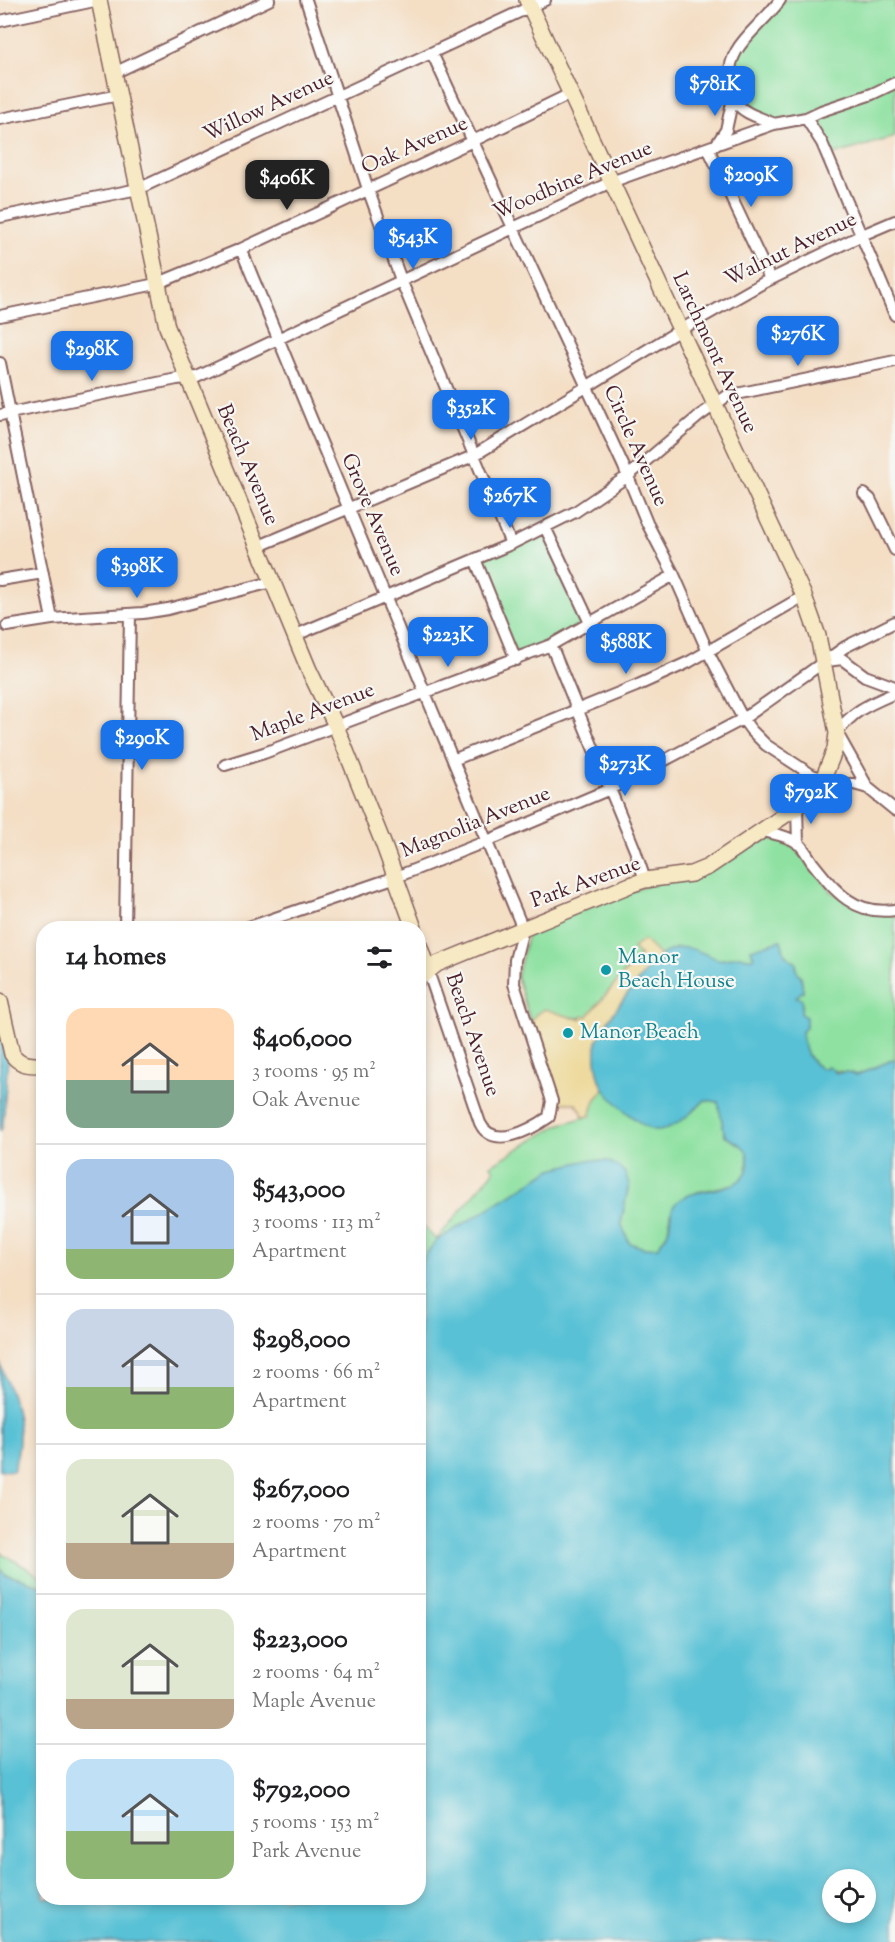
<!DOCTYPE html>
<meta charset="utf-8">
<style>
body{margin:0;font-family:"Sorts Mill Goudy",serif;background:#f2f2f2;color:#202124;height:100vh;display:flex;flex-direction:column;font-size:22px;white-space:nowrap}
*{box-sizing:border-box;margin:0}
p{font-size:20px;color:#757577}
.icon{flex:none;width:33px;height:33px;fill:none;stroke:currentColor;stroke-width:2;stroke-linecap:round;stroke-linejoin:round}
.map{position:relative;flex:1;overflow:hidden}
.sheet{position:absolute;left:36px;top:921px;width:390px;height:984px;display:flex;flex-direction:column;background:#fff;border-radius:24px;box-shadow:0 3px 9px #0003}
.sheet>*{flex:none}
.tools{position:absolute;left:822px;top:1869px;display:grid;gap:12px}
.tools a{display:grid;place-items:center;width:54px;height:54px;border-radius:50%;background:#fff;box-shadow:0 3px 9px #0003;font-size:30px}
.price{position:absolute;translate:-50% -51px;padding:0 14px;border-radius:12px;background:#1a73e8;color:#fff;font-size:20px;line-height:39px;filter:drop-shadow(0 2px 3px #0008)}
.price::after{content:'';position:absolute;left:50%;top:36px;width:18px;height:14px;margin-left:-9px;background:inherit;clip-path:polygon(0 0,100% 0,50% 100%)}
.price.active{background:#222;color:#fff}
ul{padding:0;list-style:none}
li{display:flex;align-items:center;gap:18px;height:150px;padding:0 30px}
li+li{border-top:2px solid #e0e0e0}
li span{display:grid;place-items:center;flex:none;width:168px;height:120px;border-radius:18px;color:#555}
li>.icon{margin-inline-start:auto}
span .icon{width:72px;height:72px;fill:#fffc;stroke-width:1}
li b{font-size:26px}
h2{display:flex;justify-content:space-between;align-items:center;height:72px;padding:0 30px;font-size:26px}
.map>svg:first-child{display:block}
</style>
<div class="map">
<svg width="895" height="1942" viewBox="0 0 895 1942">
<rect width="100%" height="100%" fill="#f6f6f2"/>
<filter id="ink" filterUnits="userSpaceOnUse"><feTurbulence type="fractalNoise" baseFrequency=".0167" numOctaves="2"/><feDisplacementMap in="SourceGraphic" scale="12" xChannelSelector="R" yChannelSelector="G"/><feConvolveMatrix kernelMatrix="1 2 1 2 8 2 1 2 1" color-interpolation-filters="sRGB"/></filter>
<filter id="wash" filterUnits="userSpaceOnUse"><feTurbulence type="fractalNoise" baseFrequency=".008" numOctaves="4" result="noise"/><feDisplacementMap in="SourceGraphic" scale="24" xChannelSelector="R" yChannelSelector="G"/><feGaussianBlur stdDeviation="1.35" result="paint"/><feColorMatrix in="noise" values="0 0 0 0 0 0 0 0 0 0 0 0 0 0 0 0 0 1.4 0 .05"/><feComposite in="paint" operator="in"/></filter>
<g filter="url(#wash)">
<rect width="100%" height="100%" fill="#f4dec4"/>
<!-- green -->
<path fill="#8ee1a1" stroke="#6c8066" stroke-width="1.5" d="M781,0H895V137L829,156L806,117L774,123L742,107L730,68L734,57Z
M544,530L587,622L517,656L478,560Z
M769,838L784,841L798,851L833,893L895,914V1059L857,1075C846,1071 836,1073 825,1067L823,1069C809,1064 802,1046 802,1032C809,1022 801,1021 801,1011C801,1008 802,1006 802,1003L796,997L803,991L801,976L796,970V963L785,955L751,949L754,958L745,959L740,956L720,960L676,948L660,956L643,941L640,954L587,1017C569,1021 556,1009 539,1012L531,1024L517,977L527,938L536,927L751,847Z
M604,1089L640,1123L693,1112L705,1100L719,1102L725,1136L745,1148L748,1153L747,1172L737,1184L697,1192L670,1214L668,1232L658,1247L644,1248L629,1243L621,1223L629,1184L552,1169L436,1241L424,1257L419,1272V1221L436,1240L494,1171L491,1165L558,1125L590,1116L595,1100Z
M0,1552L43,1578V1586L5,1574L0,1569Z"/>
<!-- sand -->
<path fill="#eeda9e" stroke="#9c7c64" stroke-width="1.5" d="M644,940L660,956C643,975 603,1020 597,1043C594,1058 599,1074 604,1089L595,1100L590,1116L583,1117L581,1110L575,1103H558L531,1024L535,1015L545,1009L573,1018L581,1019L583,1016L587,1017L640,955L633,948Z"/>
<!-- water -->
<path fill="#58c1d5" stroke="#517080" stroke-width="1.5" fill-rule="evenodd" d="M781,940L785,955L796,963V970L801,976L803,991L796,997L802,999L801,1014L806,1017V1027L802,1032C803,1046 808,1064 823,1069L828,1066L836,1073L847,1072L857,1075L895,1059V1942H0V1569L5,1574L43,1586L44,1898H418L419,1272L424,1257L436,1241L552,1169L588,1160L607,1161L618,1166L625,1173L629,1184L621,1223L629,1243L644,1248L658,1247C661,1242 667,1237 668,1231C672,1221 668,1209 678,1201C697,1185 746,1195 748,1165C749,1145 740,1145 725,1136L718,1102L705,1100C692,1112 674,1131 655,1130C643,1129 609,1098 603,1087C597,1075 594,1055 597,1042C602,1026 627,994 638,981C649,968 658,953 675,949C691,944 704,955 718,959C726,962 733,955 740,956C746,957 748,959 754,958L751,949ZM832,1880H866V1912H832Z
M0,1017L8,1056L3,1125L0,1132Z
M0,1363C15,1404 27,1427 13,1471L0,1470Z"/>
</g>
<g filter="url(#ink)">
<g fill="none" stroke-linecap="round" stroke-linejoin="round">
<!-- street casing -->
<g stroke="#866261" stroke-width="14">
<path id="street" d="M306,0L368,189L401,280L511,544
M0,21L99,0
M432,53L624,467L647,523L674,575L708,652L743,719L751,730L766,745L812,775L836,784H854L868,788L895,810
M114,73L269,0
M806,118L822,143L895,315
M0,119L119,95
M774,124C763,118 749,116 740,107C734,101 732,94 731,86C722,47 761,28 780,0
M716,145L726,130L733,98
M708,148L770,279
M0,217L138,189L545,0
M241,249L523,929L515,960L514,984L552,1101L549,1117C532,1129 493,1151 480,1123L428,971
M0,316L156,284L241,249L473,141L570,94
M0,363L52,619
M0,415L177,379L197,377L611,182L774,124L806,118L821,111L872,94L895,83
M864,494L870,499L895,550
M545,527L590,623
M259,546L473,456L680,330L763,283L862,235L895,221
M475,559L516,660
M0,580L43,573
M7,626L52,619L143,613L168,609L264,584L273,580
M296,635L511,544L575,512L628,476L699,416L727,396L895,361
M551,645L635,850L645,880
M827,661L842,659L865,676L895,687
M453,760L636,686L689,662L804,596
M225,765L264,753L551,645L674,575
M868,788L837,733C853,710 870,704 895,693
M797,807L798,844
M763,831C774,834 789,836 798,843C804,848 808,856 812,862C835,891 854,916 895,910
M125,928L130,614
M246,928L396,877L487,841L610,789L743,719L845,647L895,622"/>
</g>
<!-- secondary casing -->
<g stroke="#866261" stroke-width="18">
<path id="secondary" d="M99,0L167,327L309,670L336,726L383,843L414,928
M418,942L428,971
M418,979L437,964L630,885L645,880L691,874L708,867L797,807L823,779L835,749L837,733L818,636L804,596L527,0
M0,1001L12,1054C20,1066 31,1065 44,1065"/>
</g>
<!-- street -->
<use href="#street" stroke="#fff" stroke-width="10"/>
<!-- secondary -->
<use href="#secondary" stroke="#f6e9c3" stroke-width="15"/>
</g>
</g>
<!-- markers -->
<g fill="#0f9aa8" stroke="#f6f6f2" stroke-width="2">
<circle cx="606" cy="970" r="6"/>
<circle cx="568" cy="1033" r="6"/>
</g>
<g text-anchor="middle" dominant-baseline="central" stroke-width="4.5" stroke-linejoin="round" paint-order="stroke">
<!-- street labels -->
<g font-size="21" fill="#4a1f2b" stroke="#f6f6f2">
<text transform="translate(269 107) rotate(-25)">Willow Avenue</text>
<text transform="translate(415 146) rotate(-24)">Oak Avenue</text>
<text transform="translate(573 181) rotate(-23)">Woodbine Avenue</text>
<text transform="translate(791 250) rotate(-26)">Walnut Avenue</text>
<text transform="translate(714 353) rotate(65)">Larchmont Avenue</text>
<text transform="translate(635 446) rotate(66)">Circle Avenue</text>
<text transform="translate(247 465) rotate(67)">Beach Avenue</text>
<text transform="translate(372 515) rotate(67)">Grove Avenue</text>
<text transform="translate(313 713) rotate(-21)">Maple Avenue</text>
<text transform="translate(476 823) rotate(-22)">Magnolia Avenue</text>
<text transform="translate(586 883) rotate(-20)">Park Avenue</text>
<text transform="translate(472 1035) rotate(71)">Beach Avenue</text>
</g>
<!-- culture labels -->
<g font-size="21" fill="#0d838f" stroke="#f6f6f2" text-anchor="start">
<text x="618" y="958">Manor<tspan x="618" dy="24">Beach House</tspan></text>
<text x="580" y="1033">Manor Beach</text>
</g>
</g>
</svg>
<div class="tools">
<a><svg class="icon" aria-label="locate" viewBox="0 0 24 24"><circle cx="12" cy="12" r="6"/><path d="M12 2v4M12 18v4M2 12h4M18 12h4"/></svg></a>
</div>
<b class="price" style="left:715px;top:117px">$781K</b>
<b class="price" style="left:751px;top:208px">$209K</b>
<b class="price active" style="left:287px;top:211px">$406K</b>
<b class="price" style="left:413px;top:270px">$543K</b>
<b class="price" style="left:798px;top:367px">$276K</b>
<b class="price" style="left:92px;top:382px">$298K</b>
<b class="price" style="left:471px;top:441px">$352K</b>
<b class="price" style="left:510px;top:529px">$267K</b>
<b class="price" style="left:137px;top:599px">$398K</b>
<b class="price" style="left:448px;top:668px">$223K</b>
<b class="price" style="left:626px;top:675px">$588K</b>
<b class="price" style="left:142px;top:771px">$290K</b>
<b class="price" style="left:625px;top:797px">$273K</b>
<b class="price" style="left:811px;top:825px">$792K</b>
<section class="sheet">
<h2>14 homes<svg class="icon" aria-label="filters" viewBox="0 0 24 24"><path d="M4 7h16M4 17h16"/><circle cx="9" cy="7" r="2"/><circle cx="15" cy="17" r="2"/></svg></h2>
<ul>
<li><span style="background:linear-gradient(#ffd9b3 60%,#7fa58c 0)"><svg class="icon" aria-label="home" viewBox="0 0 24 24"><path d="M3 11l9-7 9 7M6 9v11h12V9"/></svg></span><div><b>$406,000</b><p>3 rooms · 95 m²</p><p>Oak Avenue</p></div></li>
<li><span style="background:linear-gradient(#a9c7e8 75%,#8fb573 0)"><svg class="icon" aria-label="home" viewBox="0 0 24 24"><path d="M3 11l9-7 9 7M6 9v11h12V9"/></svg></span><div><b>$543,000</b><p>3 rooms · 113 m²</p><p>Apartment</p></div></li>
<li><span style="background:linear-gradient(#c9d6e8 65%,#8fb573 0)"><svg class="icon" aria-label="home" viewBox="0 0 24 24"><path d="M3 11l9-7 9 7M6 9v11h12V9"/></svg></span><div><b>$298,000</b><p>2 rooms · 66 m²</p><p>Apartment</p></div></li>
<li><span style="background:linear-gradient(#dfe7d0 70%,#b9a48a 0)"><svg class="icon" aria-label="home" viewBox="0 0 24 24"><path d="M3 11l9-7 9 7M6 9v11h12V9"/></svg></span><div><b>$267,000</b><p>2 rooms · 70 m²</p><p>Apartment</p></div></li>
<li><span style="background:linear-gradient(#dfe7d0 75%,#b9a48a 0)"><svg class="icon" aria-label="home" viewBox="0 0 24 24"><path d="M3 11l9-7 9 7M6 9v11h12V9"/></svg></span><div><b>$223,000</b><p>2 rooms · 64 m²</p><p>Maple Avenue</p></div></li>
<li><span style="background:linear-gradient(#bfe0f5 60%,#8fb573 0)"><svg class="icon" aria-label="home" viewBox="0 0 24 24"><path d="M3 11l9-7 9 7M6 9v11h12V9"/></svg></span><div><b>$792,000</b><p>5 rooms · 153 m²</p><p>Park Avenue</p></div></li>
</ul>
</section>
</div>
